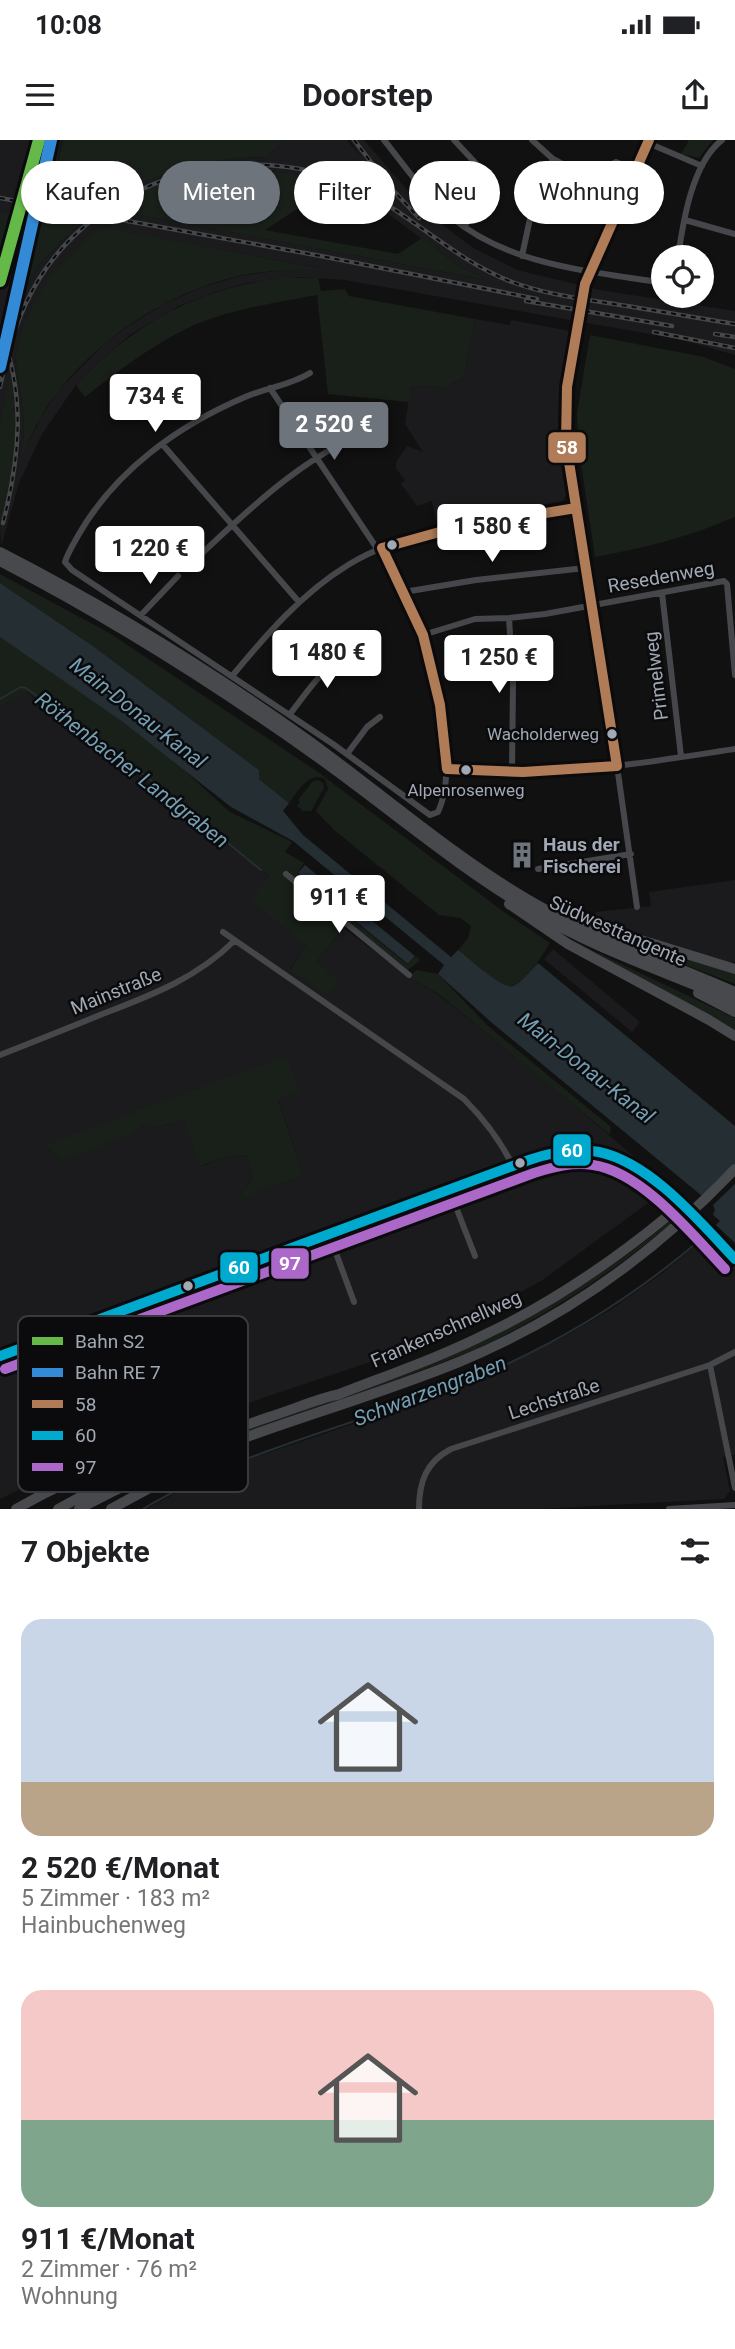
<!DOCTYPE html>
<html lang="de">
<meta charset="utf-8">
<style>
body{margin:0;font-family:Roboto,sans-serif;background:#f2f2f2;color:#202124;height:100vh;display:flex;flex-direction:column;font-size:26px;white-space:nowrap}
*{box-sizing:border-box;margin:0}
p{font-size:23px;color:#757577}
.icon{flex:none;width:38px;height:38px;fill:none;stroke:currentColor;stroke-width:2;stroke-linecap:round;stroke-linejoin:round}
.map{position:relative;height:1369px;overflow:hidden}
.sheet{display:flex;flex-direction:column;background:#fff;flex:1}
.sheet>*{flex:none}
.hud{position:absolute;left:21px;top:21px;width:693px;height:63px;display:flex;gap:14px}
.fabs{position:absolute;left:651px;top:105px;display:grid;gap:14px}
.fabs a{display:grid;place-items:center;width:63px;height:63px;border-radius:50%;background:#fff;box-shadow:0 2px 5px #0004;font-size:35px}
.price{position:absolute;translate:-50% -60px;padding:0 16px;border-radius:7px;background:#fff;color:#222;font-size:23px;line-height:46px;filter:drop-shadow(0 2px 4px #0008)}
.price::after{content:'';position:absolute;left:50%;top:42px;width:21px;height:16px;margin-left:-10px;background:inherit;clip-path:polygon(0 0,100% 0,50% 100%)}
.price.current{background:#6e747b;color:#fff}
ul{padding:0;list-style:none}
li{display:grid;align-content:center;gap:14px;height:371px;padding:0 21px}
li span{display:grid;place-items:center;height:217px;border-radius:21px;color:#555}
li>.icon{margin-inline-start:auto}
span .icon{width:126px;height:126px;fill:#fffc;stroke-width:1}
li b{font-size:30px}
h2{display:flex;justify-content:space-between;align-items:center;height:84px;padding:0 21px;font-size:30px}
.pill{padding:0 24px;border-radius:32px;background:#fff;box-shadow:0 2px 5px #0004;font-size:24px;line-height:63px}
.pill.current{background:#6e747b;color:#fff}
.status{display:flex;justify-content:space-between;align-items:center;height:49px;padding:0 35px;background:#fff;direction:ltr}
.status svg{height:19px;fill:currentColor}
header{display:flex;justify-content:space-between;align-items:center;height:91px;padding:0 21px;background:#fff;font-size:32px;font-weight:700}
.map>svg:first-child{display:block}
</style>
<div class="status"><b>10:08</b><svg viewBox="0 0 49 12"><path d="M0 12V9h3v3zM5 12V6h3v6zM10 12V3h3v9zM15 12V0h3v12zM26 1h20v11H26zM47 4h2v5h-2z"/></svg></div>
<header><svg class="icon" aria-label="menu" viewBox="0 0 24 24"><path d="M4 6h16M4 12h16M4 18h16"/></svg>Doorstep<svg class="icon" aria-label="share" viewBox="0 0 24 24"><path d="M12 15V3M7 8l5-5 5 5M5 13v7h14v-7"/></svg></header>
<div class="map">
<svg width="735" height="1369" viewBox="0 0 735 1369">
<rect width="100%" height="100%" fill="#111"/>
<!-- built -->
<path fill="#1b1b1d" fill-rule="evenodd" d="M0,0H62L49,59L99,68L123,51L156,36L192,24L218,19L267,17L285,0H347L361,17L350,0H364L427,73L473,108L517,130L600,150L735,171V215L678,199L345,140L299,137L248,143L218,151L179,166L131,194L93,227L76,245L42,294L19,343L1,407L0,385L9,348L17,289L11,237L0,282V130L13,76L0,73ZM238,29L273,31L321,41L357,55L394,78L455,124L486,140L114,70L147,50L180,38L212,31ZM372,30L402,67V68L358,41ZM41,76L79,84L38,126L20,159ZM100,88L320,128L282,130L240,136L203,147L166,163L130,185L104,204L59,250L41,277L21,317L24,297L23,271L15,217L59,126Z
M475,179L509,185L511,180L570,191L561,237L558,277V305L566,355L563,361L436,381L432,361L417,366L401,344L405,340L396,329V322L407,306L423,312L405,284L411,246L446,247L464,237Z
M26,552L270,737L306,806L290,829L317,821L344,788L408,837L439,855L537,934L670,1047L541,1141L457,1186L394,1214L173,1288L101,1315L37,1341L0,1359V566ZM278,959L303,1035L240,1058L253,1037L246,1015L225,1017L201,1026L183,980L158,987L142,985L46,1005L87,990Z
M735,740V822L719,823L595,777L596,772L651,766L649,752Z
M553,809L640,882L632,892L544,819Z
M705,1098L727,1123L735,1118V1315L723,1317L730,1351L724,1359L538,1369H146L204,1338L244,1321L403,1267L460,1246L507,1225L569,1194L610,1170L660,1135Z"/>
<!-- green -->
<path fill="#191f19" d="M63,0H285L267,17C206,17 149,32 99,69L49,59Z
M689,0H713L699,18L681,14Z
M238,29C270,30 304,34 334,45L265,90L398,114L422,98L455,124L487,140L113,70C146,42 196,33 238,29Z
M613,29L627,33L609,71L601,64C599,54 606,37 613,29Z
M380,40L404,70L363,44Z
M0,73L14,75L0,130Z
M41,76L80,83L38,126L18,163Z
M100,87L324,129C296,130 267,130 239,136C161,154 84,207 42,275C33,290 26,307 19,323L24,297L23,271L15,217L25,181L43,147L59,126Z
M284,138H318L321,151L345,149L349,156L475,179L464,237L446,247L411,246L409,262L328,254L317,155C275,163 229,169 190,187C152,205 118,231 85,257L76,245C135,182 198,148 284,138Z
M590,195L704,217L735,229V377C689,397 644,408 595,417L578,304L577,273Z
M11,234C19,289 17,332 0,385V282Z
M0,434L111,494L318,632L504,772L550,803C543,815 523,847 508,846C497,846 468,818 458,810L468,798L471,786L460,778L439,775L334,690L316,671L328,649L325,639C309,631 298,651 289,663L259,639V630L93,506L0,443Z
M0,497L66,541L136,591L173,620L230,672L292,702L285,712L304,723L297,734L408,825L416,816L420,820L407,831L348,783L317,821L339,842L326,855L290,830L306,805L250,759L269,736L27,552L0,566Z
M318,640L323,643L324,648L311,671H303L297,666L300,662L298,660L313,641Z
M547,787L598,813L735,878V892L604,823Z
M602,789L735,832V844L600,792Z
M417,830L438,834L487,885L611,987L610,995L440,855L408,837Z
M286,916L300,952L278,960L303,1035L239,1059L253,1037L246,1015L225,1017L200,1026L183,980L158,987L142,985L128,995L63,1021L45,1005Z
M672,1079L675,1081C614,1131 551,1173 479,1208L91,1359L72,1369H65L89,1355L179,1314L442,1219C526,1183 603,1138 672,1079Z"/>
<!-- water -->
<path fill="#242e33" d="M0,443L93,506L259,630V639L289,663L283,671L303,695L451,817L458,810C468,817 502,850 513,846C522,842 531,830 538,823L735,986V1103L716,1085L720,1081L713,1075L715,1070L713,1065L491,882L438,834L444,825L293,701L231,667L123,582L0,497Z
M305,725L359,770L352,778L298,733Z
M360,771L415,816L408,824L353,779Z"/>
<!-- pier -->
<path fill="#111" d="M735,1024V1044L710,1068L700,1059Z"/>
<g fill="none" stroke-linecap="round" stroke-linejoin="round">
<!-- stream -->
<path stroke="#242e33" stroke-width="2" d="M0,559L21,547L26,548L133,626L261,730
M143,1369C236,1313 343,1288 444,1250C537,1216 625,1164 700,1100"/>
<!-- minor-tunnel -->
<path stroke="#2e2f32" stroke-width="6" stroke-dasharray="6 3" stroke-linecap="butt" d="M578,181L585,144"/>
<!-- minor -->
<path stroke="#45474a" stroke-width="6" d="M384,0C405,26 425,56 451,77C510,126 590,131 663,143
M454,0L482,30L465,87
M532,0L553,19L578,32
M648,3L702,26
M586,35L600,41
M613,79L601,72L595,63C596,48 602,29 616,22L635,30
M685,80L735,94
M522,116L535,55L553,19
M678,117C683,82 692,23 722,0
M585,144L649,0
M578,181L567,247L566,303L617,626L637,767
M310,233C291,245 266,248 245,257C179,285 116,330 79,394C74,403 68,412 65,422L72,430L333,604L430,675L438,672C459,628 436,527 418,482C408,457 394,433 382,408
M270,248L378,410
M163,305L299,462
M193,422C237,380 324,295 385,290
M404,452L476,440L585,428
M662,453L681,616
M141,475L178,436
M509,478L513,543L512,632
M423,495L475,479L509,478L545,474L724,441L727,444L735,535
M232,536C266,495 302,453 348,425C409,387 506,378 576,368
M290,574C308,551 326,522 354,510
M347,614L367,587L380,577
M447,629C483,631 518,633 554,631C615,628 675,618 735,609
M538,729L631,714
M286,734L409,835
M223,792L464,959C484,979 500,1000 513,1026
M0,915C33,902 66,889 100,875C149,856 196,839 234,801
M449,1049L475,1116
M329,1094L354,1162
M0,1216L513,1026C534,1018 557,1009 581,1010C625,1010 655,1041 686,1069C703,1086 719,1102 735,1119
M710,1225L735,1348
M419,1369C419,1342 426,1322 451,1309L710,1225L735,1212
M669,1369L735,1365"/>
<!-- trunk -->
<path stroke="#47494c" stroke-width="10" d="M0,412C107,467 210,530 308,600C381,653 449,713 527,759C593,798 665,821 735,852
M0,421C112,479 218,546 320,619C391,670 457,727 532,771C596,810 667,832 735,862
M509,764L568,804L709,880L735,896
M560,770L628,796L735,829
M698,853L735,872
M337,1255C388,1235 441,1217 490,1192C555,1161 613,1121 669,1075
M16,1369C83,1330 155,1308 228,1285
M58,1369C126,1331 196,1302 269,1277C292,1270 316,1259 340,1254
M79,1369C199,1303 333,1273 459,1222C564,1179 657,1111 735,1029
M111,1369L177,1333L233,1308"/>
<!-- rail casing -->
<g stroke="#454749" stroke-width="4.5">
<path id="rail" d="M354,0L391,48L419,78
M0,58L321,116L537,159
M526,161L672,186
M0,189C26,254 20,317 3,383
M654,192L735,208
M715,194L735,197
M0,247C8,209 18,173 39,139C101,40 232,0 340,40C403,65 449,118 512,142C547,155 584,159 620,165C659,171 697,178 735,184"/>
</g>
<!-- rail -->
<use href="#rail" stroke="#0b0b0d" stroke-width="2" stroke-dasharray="5" stroke-linecap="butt"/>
<!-- bus-1 casing -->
<g stroke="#0b0b0d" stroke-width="16">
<path id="bus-1" d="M382,408L423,495L440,565L447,629
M382,408L454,388L576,368
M617,626L566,303L567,247L585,144L649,0
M447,629L523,632L617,626"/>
</g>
<!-- bus-2 casing -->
<g stroke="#0b0b0d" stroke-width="16">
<path id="bus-2" d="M0,1216L529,1020C552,1012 575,1007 599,1012C651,1023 700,1082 735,1119"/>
</g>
<!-- bus-3 casing -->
<g stroke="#0b0b0d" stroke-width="16">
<path id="bus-3" d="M5,1229L534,1033C553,1027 572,1022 593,1025C642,1032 692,1094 725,1129"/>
</g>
<!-- bus-1 -->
<use href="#bus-1" stroke="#b07c57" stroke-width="10"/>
<!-- bus-2 -->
<use href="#bus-2" stroke="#00a9ce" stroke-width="10"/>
<!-- bus-3 -->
<use href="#bus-3" stroke="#ac68c9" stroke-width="10"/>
<!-- rail-1 casing -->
<g stroke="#0b0b0d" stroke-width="18">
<path id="rail-1" d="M0,141L39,0"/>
</g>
<!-- rail-2 casing -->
<g stroke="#0b0b0d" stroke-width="18">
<path id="rail-2" d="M0,227L51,0"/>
</g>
<!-- rail-1 -->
<use href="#rail-1" stroke="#65b949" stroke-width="12"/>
<!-- rail-2 -->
<use href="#rail-2" stroke="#338bd7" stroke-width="12"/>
</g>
<!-- icons -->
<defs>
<g id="building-bare" transform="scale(2.1)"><path d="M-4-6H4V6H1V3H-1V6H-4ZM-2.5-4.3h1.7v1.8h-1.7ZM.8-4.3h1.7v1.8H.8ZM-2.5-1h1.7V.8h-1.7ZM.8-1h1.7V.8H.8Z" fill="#6e747b" stroke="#0b0b0d" stroke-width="2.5" paint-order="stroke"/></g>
</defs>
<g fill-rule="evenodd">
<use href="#building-bare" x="522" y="715"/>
</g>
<!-- markers -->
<g fill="#a0a9b4" stroke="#0b0b0d" stroke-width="2.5">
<circle cx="392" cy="405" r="6"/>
<circle cx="612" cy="594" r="6"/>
<circle cx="466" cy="630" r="6"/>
<circle cx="520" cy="1023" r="6"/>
<circle cx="188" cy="1146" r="6"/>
</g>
<g text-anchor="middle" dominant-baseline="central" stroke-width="5" stroke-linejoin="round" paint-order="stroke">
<!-- bus labels -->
<g font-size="17" fill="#a0a9b4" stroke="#0b0b0d" text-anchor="end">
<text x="599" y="594">Wacholderweg</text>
<text x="466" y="650" text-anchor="middle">Alpenrosenweg</text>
</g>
<!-- street labels -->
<g font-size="19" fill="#a0a9b4" stroke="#0b0b0d">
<text transform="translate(661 437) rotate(-10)">Resedenweg</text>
<text transform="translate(656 536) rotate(-97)">Primelweg</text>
<text transform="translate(618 791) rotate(24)">Südwesttangente</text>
<text transform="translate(116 851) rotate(-22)">Mainstraße</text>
<text transform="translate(446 1189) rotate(-24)">Frankenschnellweg</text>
<text transform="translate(554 1259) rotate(-18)">Lechstraße</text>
</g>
<!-- poi labels -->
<g font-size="19" font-weight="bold" fill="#a0a9b4" stroke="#0b0b0d" text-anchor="start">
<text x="543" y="704">Haus der<tspan x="543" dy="22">Fischerei</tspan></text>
</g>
<!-- water labels -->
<g font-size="21" font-style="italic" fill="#749eb2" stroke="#0b0b0d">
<text transform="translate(138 573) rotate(38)">Main-Donau-Kanal</text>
<text transform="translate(132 630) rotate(38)">Röthenbacher Landgraben</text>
<text transform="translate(586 928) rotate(38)">Main-Donau-Kanal</text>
<text transform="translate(430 1251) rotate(-21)">Schwarzengraben</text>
</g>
</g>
<!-- legend -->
<rect x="18" y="1176" width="230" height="176" rx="10" fill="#0b0b0d" stroke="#383a3f" stroke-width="2"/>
<rect x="32" y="1197" width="31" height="8" fill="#65b949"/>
<rect x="32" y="1228" width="31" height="9" fill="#338bd7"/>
<rect x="32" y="1260" width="31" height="8" fill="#b07c57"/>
<rect x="32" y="1291" width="31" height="9" fill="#00a9ce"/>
<rect x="32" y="1323" width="31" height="8" fill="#ac68c9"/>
<g font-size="19" fill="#a0a9b4">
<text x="75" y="1208">Bahn S2</text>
<text x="75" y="1239">Bahn RE 7</text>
<text x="75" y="1271">58</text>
<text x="75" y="1302">60</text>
<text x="75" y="1334">97</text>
</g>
<g stroke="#0b0b0d" stroke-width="2.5">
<rect x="547" y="291" width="40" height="33" rx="7" fill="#b07c57"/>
<rect x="552" y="993" width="40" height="34" rx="7" fill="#00a9ce"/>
<rect x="270" y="1107" width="40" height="33" rx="7" fill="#ac68c9"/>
<rect x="219" y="1111" width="40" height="33" rx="7" fill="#00a9ce"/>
</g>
<g font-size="19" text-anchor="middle" font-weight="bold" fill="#fff">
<text x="567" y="314">58</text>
<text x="572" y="1017">60</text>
<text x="290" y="1130">97</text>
<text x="239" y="1134">60</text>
</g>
</svg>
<div class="fabs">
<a><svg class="icon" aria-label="locate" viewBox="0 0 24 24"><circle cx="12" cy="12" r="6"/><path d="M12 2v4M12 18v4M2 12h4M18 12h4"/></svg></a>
</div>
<b class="price" style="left:155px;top:294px">734 €</b>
<b class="price current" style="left:334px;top:322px">2 520 €</b>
<b class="price" style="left:492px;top:424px">1 580 €</b>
<b class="price" style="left:150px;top:446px">1 220 €</b>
<b class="price" style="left:327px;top:550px">1 480 €</b>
<b class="price" style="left:499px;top:555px">1 250 €</b>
<b class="price" style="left:339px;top:795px">911 €</b>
<div class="hud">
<a class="pill">Kaufen</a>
<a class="pill current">Mieten</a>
<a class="pill">Filter</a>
<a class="pill">Neu</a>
<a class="pill">Wohnung</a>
</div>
</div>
<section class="sheet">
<h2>7 Objekte<svg class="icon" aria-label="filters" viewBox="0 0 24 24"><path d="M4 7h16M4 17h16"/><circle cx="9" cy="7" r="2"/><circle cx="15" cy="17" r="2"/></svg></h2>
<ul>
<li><span style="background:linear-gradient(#c9d6e8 75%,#b9a48a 0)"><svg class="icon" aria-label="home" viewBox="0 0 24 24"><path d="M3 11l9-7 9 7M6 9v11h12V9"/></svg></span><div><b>2 520 €/Monat</b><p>5 Zimmer · 183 m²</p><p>Hainbuchenweg</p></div></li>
<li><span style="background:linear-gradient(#f6c9c9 60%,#7fa58c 0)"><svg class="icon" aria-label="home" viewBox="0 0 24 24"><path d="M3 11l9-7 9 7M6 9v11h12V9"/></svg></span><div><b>911 €/Monat</b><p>2 Zimmer · 76 m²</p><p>Wohnung</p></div></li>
</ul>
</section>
